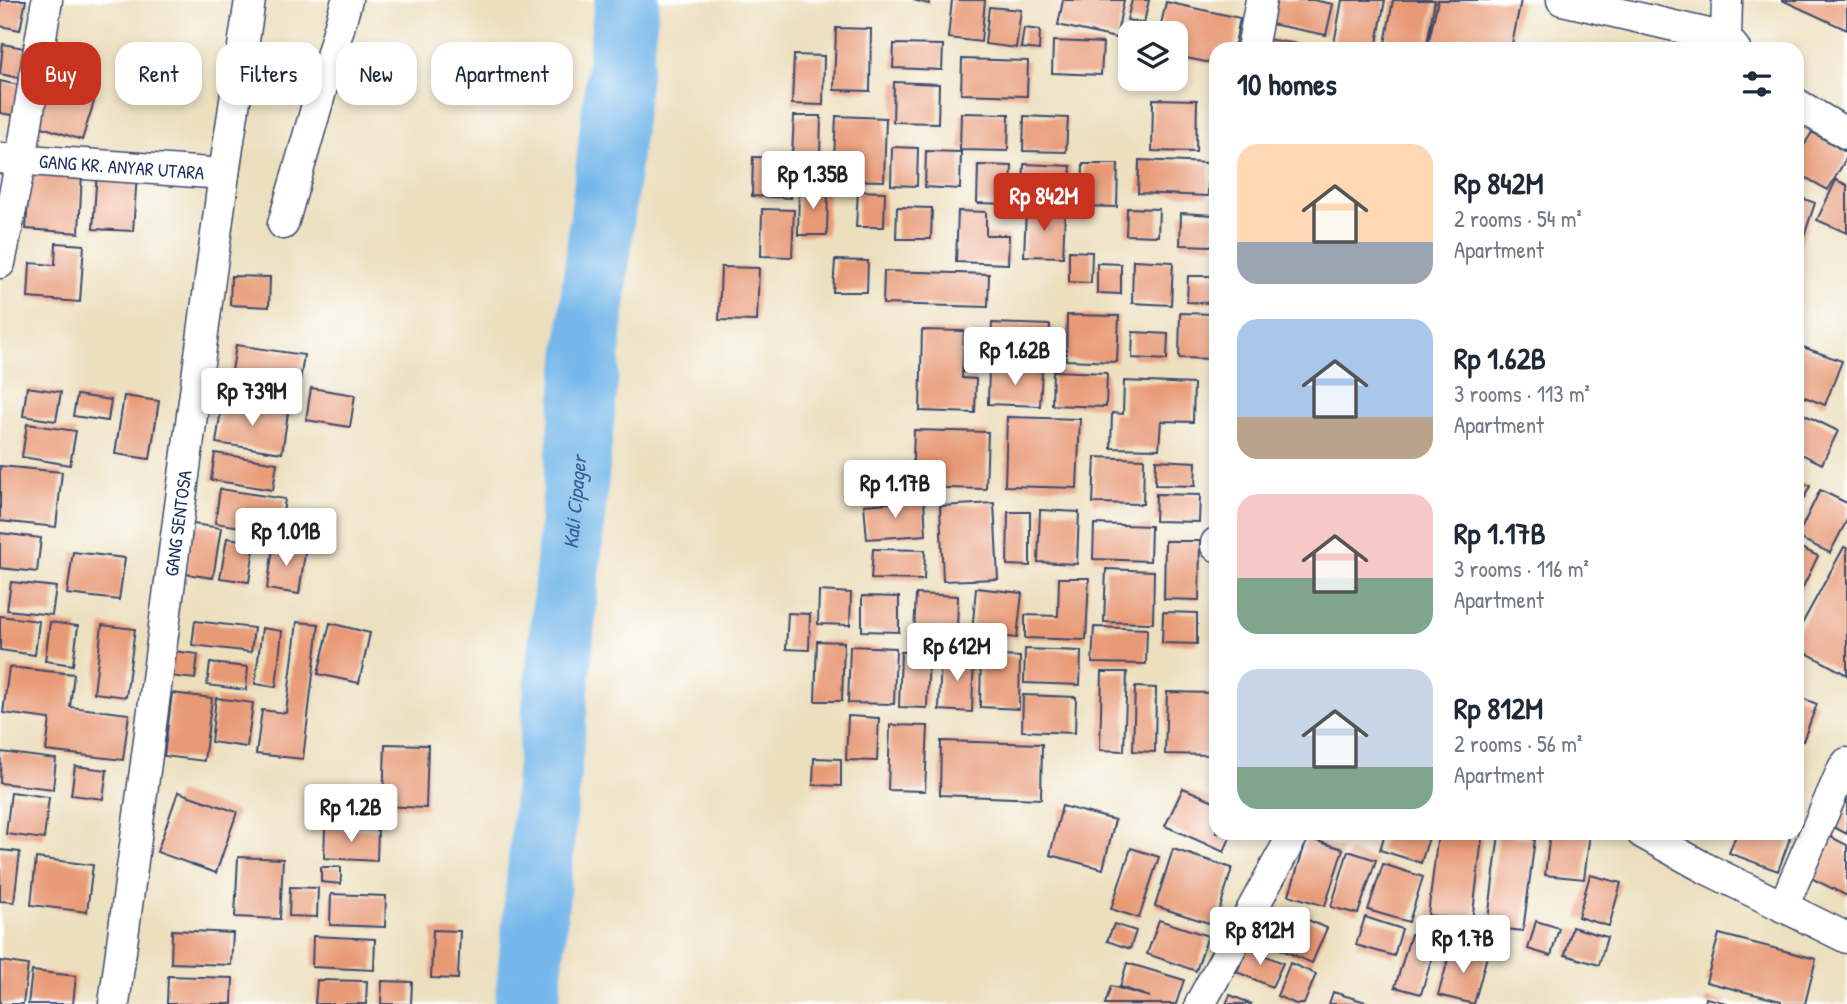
<!DOCTYPE html>
<meta charset="utf-8">
<style>
body{margin:0;font-family:"Patrick Hand",sans-serif;background:#f2f2f3;color:#1f2937;height:100vh;display:flex;flex-direction:column;font-size:26px;white-space:nowrap}
*{box-sizing:border-box;margin:0}
p{font-size:23px;color:#747a83}
.icon{flex:none;width:38px;height:38px;fill:none;stroke:currentColor;stroke-width:2;stroke-linecap:round;stroke-linejoin:round}
.map{position:relative;flex:1;overflow:hidden}
.panel{position:absolute;left:1209px;top:42px;width:595px;height:798px;display:flex;flex-direction:column;background:#fff;border-radius:21px;box-shadow:0 4px 10px #0003}
.panel>*{flex:none}
.banner{position:absolute;left:21px;top:42px;width:665px;height:63px;display:flex;gap:14px}
.fabs{position:absolute;left:1118px;top:21px;display:grid;gap:14px}
.fabs a{display:grid;place-items:center;width:70px;height:70px;border-radius:14px;background:#fff;box-shadow:0 4px 10px #0003;font-size:35px}
.price{position:absolute;translate:-50% -60px;padding:0 16px;border-radius:7px;background:#fff;color:#222;font-size:23px;line-height:46px;filter:drop-shadow(0 2px 4px #0008)}
.price::after{content:'';position:absolute;left:50%;top:42px;width:21px;height:16px;margin-left:-10px;background:inherit;clip-path:polygon(0 0,100% 0,50% 100%)}
.price.selected{background:#c8321e;color:#fff}
ul{padding:0;list-style:none}
li{display:flex;align-items:center;gap:21px;height:175px;padding:0 28px}
li span{display:grid;place-items:center;flex:none;width:196px;height:140px;border-radius:21px;color:#555}
li>.icon{margin-inline-start:auto}
span .icon{width:84px;height:84px;fill:#fffc;stroke-width:1}
li b{font-size:30px}
h2{display:flex;justify-content:space-between;align-items:center;height:84px;padding:0 28px;font-size:30px}
.tag{padding:0 24px;border-radius:21px;background:#fff;box-shadow:0 4px 10px #0003;font-size:24px;line-height:63px}
.tag.selected{background:#c8321e;color:#fff}
.map>svg:first-child{display:block}
</style>
<div class="map">
<svg width="1847" height="1004" viewBox="0 0 1847 1004">
<rect width="100%" height="100%" fill="#fff"/>
<filter id="ink" filterUnits="userSpaceOnUse"><feTurbulence type="fractalNoise" baseFrequency=".0143" numOctaves="2"/><feDisplacementMap in="SourceGraphic" scale="14" xChannelSelector="R" yChannelSelector="G"/><feConvolveMatrix kernelMatrix="1 2 1 2 8 2 1 2 1" color-interpolation-filters="sRGB"/></filter>
<filter id="wash" filterUnits="userSpaceOnUse"><feTurbulence type="fractalNoise" baseFrequency=".00686" numOctaves="4" result="noise"/><feDisplacementMap in="SourceGraphic" scale="28" xChannelSelector="R" yChannelSelector="G"/><feGaussianBlur stdDeviation="1.57" result="paint"/><feColorMatrix in="noise" values="0 0 0 0 0 0 0 0 0 0 0 0 0 0 0 0 0 1.4 0 .05"/><feComposite in="paint" operator="in"/></filter>
<g filter="url(#wash)">
<rect width="100%" height="100%" fill="#ecdfbe"/>
<g fill="none" stroke-linecap="round" stroke-linejoin="round">
<!-- river -->
<path stroke="#74b7ea" stroke-width="65" id="s1" d="M527,1004L594,290L627,0"/>
</g>
<g id="blocks">
<!-- building -->
<path fill="#e89a76" d="M0,0H26L20,30L0,26Z
M913,0H930L929,4Z
M952,0H985L981,42L948,38Z
M1063,0H1124L1116,38L1058,25Z
M1132,0H1149L1144,23L1127,20Z
M1270,0H1313L1333,4L1326,35L1266,23Z
M1342,0H1385L1376,49H1333Z
M1393,0H1435L1426,49H1384Z
M1438,0H1521L1511,49H1427Z
M1782,0H1847V30Z
M1166,2L1240,18L1234,49H1216V64L1176,56V33H1159Z
M989,7L1021,10L1016,48L985,44Z
M836,28L871,29L870,91L834,90Z
M1024,28L1040,30L1039,50L1021,48Z
M1266,39L1319,47V49H1264Z
M1053,41L1103,43L1101,75L1052,73Z
M3,44L34,50L28,80L0,74Z
M894,44L943,45L942,70L893,68Z
M794,55L824,56L823,105L792,104Z
M962,59L1028,61L1027,96L961,94Z
M46,76L97,92L82,140L30,123Z
M0,81L23,86L17,116L0,113Z
M894,82L939,84L938,123L893,122Z
M1153,99L1197,100L1196,152L1152,151Z
M961,113L1009,114L1008,151L960,150Z
M794,116H821L820,156L792,155Z
M836,116L886,118L884,181L833,180Z
M1024,116L1068,118L1066,152L1023,151Z
M1812,132L1847,153V157L1828,190L1797,173V157Z
M892,147L918,148L917,186L891,185Z
M926,151L961,152L960,189L925,187Z
M753,157L792,158L791,198L752,196Z
M1139,160L1209,163L1208,196L1138,193Z
M1024,164L1071,166L1069,195L1023,193Z
M1083,164H1118L1117,207L1082,206Z
M978,165L1012,166L1010,204L977,203Z
M30,169L82,172L79,233L26,229Z
M97,171L137,174L133,231L93,229Z
M1836,180L1847,185V233L1817,220Z
M799,187L828,189L827,235H798Z
M858,191L885,192L884,227H856Z
M1797,196L1815,203L1801,245L1797,244Z
M897,207L932,208L931,239H896Z
M1127,208L1159,209L1158,236L1126,235Z
M762,209L794,210L792,257L761,256Z
M1026,209L1065,210L1063,257L1024,256Z
M958,211L986,212V235H1009L1008,264L956,262Z
M1181,213L1214,215L1213,246L1180,245Z
M56,243L84,245L80,302L28,298L30,263L55,265Z
M1069,251L1092,252L1091,283L1069,282Z
M835,260L868,261L867,292H833Z
M1133,260L1173,262L1171,305L1132,303Z
M1097,263L1121,264V294L1097,293Z
M721,267L759,268L757,321L719,320Z
M884,271L989,274L988,307L883,304Z
M231,276L270,277L269,307L230,305Z
M1188,276H1216V303L1187,302Z
M1180,313L1216,314V359L1179,358Z
M1067,315L1119,316L1117,362L1066,360Z
M992,323L1050,325L1048,361L990,359Z
M922,330L964,331L962,378L976,379L975,413L920,411Z
M1133,332L1168,334L1167,360L1132,358Z
M236,345L304,355L297,401L229,391Z
M1797,345L1842,361L1825,405L1797,394Z
M989,369L1042,370L1040,406L988,404Z
M1053,371L1107,373L1106,407L1052,405Z
M1124,381L1194,384L1193,422L1161,421L1159,449L1111,448L1112,413L1123,414Z
M27,387L61,392L56,421L23,416Z
M311,388L355,395L350,427L306,420Z
M77,395L111,400L108,421L73,416Z
M124,396L159,401L150,459L115,454Z
M222,403L288,413L282,453L216,443Z
M1799,412L1838,431L1822,464L1797,452Z
M1007,417L1080,419L1077,488L1005,486Z
M27,424L76,431L70,465L22,457Z
M914,430L988,432L986,489L912,487Z
M215,453L277,463L273,490L211,480Z
M1095,457L1144,459L1143,504L1093,503Z
M1156,460L1196,462L1195,486L1155,485Z
M0,466L62,472L56,527L0,521Z
M1797,480L1810,486L1797,512Z
M220,489L285,499L280,533L215,523Z
M1820,490L1847,503V520L1830,553L1797,537Z
M1156,494L1200,495L1199,522L1155,521Z
M924,500L926,535L867,539L864,505Z
M994,503L998,579L943,581L940,506Z
M1040,510L1079,512L1077,564L1038,562Z
M1008,512H1030V566L1007,565Z
M193,524L221,528L213,578L186,574Z
M1094,524L1151,526L1150,561L1093,559Z
M0,533L41,538L37,572L0,568Z
M227,538L255,542L249,582L220,578Z
M274,541L306,546L299,594L267,589Z
M1165,541H1200L1199,600L1164,599Z
M1797,546L1818,556L1801,591L1797,589Z
M1844,547L1847,548V675L1797,648V633Z
M873,549L925,550L924,580L871,579Z
M73,552L125,558L119,600L67,594Z
M1106,569L1154,571L1153,623L1104,622Z
M1059,578H1089L1086,640L1025,638V615L1058,616Z
M11,582L56,587L52,615L7,610Z
M976,588L1022,593L1017,638L972,633Z
M819,591L851,593L850,625L818,624Z
M916,594L958,596L957,633L914,632Z
M862,596L899,597V632L862,631Z
M1163,612L1197,613V644L1162,643Z
M788,613L810,614L809,650L786,649Z
M0,616L39,621L35,655L0,650Z
M195,621L254,628L251,652L192,645Z
M50,622L78,626L73,665L45,661Z
M297,622L319,624L303,759L256,754L262,710L286,713Z
M330,623L370,633L359,683L318,674Z
M102,625L135,629L126,697L94,693Z
M1094,627L1147,629L1146,664L1092,663Z
M262,628L282,631L276,687L255,684Z
M817,641L844,642L842,701H815Z
M850,646L896,648L894,704L848,703Z
M1025,649L1081,651L1080,685L1024,683Z
M173,651L198,654L195,679L169,676Z
M901,652H929L927,708L899,707Z
M941,654L974,655L972,712L939,710Z
M981,655L1020,657L1019,709L980,707Z
M210,663L248,667L246,690L207,685Z
M9,667L74,674L70,707L129,714L123,760L46,751L50,719L3,713Z
M1102,672H1127L1124,751L1100,750Z
M1135,687L1156,688L1155,752L1133,751Z
M1167,692L1213,693L1211,755L1165,754Z
M172,693L212,698L204,761L164,756Z
M1023,695L1076,697L1075,733L1022,731Z
M1797,696L1817,704L1803,741L1797,738Z
M216,698L253,703L247,747L211,742Z
M848,716L879,718L877,761L846,760Z
M890,725L928,726L925,791L888,790Z
M941,741L1042,744L1041,799L940,795Z
M385,744L428,745L426,808L383,806Z
M1,752L56,759L53,789L0,783Z
M814,758L841,759V786L813,785Z
M75,766L107,770L103,799L71,795Z
M1183,788L1216,802V833H1232L1224,852L1165,826Z
M1847,791V834L1830,825Z
M11,792L49,797L44,839L6,834Z
M178,792L237,812L216,873L157,852Z
M1062,806L1115,820L1103,869L1050,855Z
M325,828L378,830L377,861L324,858Z
M1385,833L1430,834L1421,863L1380,850Z
M1438,833L1482,838L1472,921L1428,915Z
M1550,833H1590L1584,879L1545,875Z
M1737,833H1776L1790,838L1778,871L1729,853Z
M1499,834L1535,839L1523,931L1487,927Z
M1825,834L1847,845V896L1805,875Z
M1307,838L1343,849L1325,906L1289,895Z
M1131,848L1159,857L1139,918L1111,909Z
M1173,849L1232,868L1215,925L1155,906Z
M0,850L20,852L14,902L0,901Z
M1348,851L1376,860L1358,914L1331,907Z
M238,857L283,859L280,919L235,917Z
M36,858L93,865L87,912L31,905Z
M1383,864L1423,877L1409,922L1368,910Z
M321,867H341V884L321,882Z
M1590,875L1621,883L1609,926L1578,917Z
M290,887L318,888L317,917L289,916Z
M331,894L386,896L385,927L330,925Z
M1277,907L1327,928L1312,963L1261,941Z
M1365,917L1402,929L1394,956L1356,945Z
M1159,920L1208,936L1196,971L1147,954Z
M1536,921L1559,928L1551,956L1528,949Z
M1114,924L1136,931L1130,949L1107,941Z
M1572,927L1607,937L1599,965L1565,955Z
M172,930L233,933L231,965L171,963Z
M433,930L460,931L458,979L431,978Z
M1411,934L1437,941L1421,994L1395,987Z
M1719,934L1816,959L1805,1004H1781V1001L1706,982Z
M313,936L375,939L374,970L312,967Z
M1452,946L1487,956L1474,1004L1438,995Z
M1247,948L1283,963L1272,987L1237,972Z
M0,961L28,965L23,1004H0Z
M1127,963L1184,980L1176,1004H1105L1111,986L1150,997L1120,987Z
M1290,963L1316,974L1304,1004H1296L1277,996Z
M32,971L76,976L73,1004H28Z
M168,976L233,978L232,1004H167Z
M317,980L367,981L366,1004H315Z
M382,981L412,982L411,1004H381Z
M1333,992L1369,1003V1004H1329Z
M1230,995L1252,1004H1226Z
M1706,998L1727,1003V1004H1705Z"/>
</g>
</g>
<g filter="url(#ink)">
<use href="#blocks" fill-opacity="0" stroke="#3a496c" stroke-width="2"/>
<g fill="none" stroke-linecap="round" stroke-linejoin="round">
<!-- street casing -->
<g stroke="#3a496c" stroke-width="33">
<g id="street">
<path d="M1562,0L1726,38L1735,49"/>
<path d="M1726,38L1727,0"/>
<path d="M1252,49L1261,0"/>
<path d="M1797,104L1847,134"/>
<path id="s2" d="M0,158L224,174"/>
<path d="M283,224L347,0"/>
<path d="M0,263L21,160L47,0"/>
<path d="M1216,543V546"/>
<path d="M1642,833L1705,868L1847,938"/>
<path d="M1783,907L1843,768L1847,763"/>
<path id="s3" d="M114,1004L224,174L250,0"/>
<path d="M1200,1004L1294,833"/>
</g>
</g>
<!-- street -->
<use href="#street" stroke="#fff" stroke-width="30"/>
</g>
</g>
<g text-anchor="middle" dominant-baseline="central" stroke-width="5" stroke-linejoin="round" paint-order="stroke">
<!-- street labels -->
<g font-size="19" fill="#1b2f5e" stroke="#fff">
<text stroke="none"><textPath href="#s2" startOffset="122">GANG KR. ANYAR UTARA</textPath></text>
<text stroke="none"><textPath href="#s3" startOffset="485">GANG SENTOSA</textPath></text>
</g>
<!-- water labels -->
<g font-size="21" font-style="italic" fill="#3a5f8f" stroke="#fff">
<text stroke="none"><textPath href="#s1" startOffset="504">Kali Cipager</textPath></text>
</g>
</g>
</svg>
<div class="fabs">
<a><svg class="icon" aria-label="layers" viewBox="0 0 24 24"><path d="M12 4l9 5-9 5-9-5zM3 14l9 5 9-5"/></svg></a>
</div>
<b class="price" style="left:813px;top:211px">Rp 1.35B</b>
<b class="price selected" style="left:1044px;top:233px">Rp 842M</b>
<b class="price" style="left:1015px;top:387px">Rp 1.62B</b>
<b class="price" style="left:252px;top:428px">Rp 739M</b>
<b class="price" style="left:895px;top:520px">Rp 1.17B</b>
<b class="price" style="left:286px;top:568px">Rp 1.01B</b>
<b class="price" style="left:957px;top:683px">Rp 612M</b>
<b class="price" style="left:351px;top:844px">Rp 1.2B</b>
<b class="price" style="left:1260px;top:967px">Rp 812M</b>
<b class="price" style="left:1463px;top:975px">Rp 1.7B</b>
<div class="banner">
<a class="tag selected">Buy</a>
<a class="tag">Rent</a>
<a class="tag">Filters</a>
<a class="tag">New</a>
<a class="tag">Apartment</a>
</div>
<section class="panel">
<h2>10 homes<svg class="icon" aria-label="filters" viewBox="0 0 24 24"><path d="M4 7h16M4 17h16"/><circle cx="9" cy="7" r="2"/><circle cx="15" cy="17" r="2"/></svg></h2>
<ul>
<li><span style="background:linear-gradient(#ffd9b3 70%,#9aa5b1 0)"><svg class="icon" aria-label="home" viewBox="0 0 24 24"><path d="M3 11l9-7 9 7M6 9v11h12V9"/></svg></span><div><b>Rp 842M</b><p>2 rooms · 54 m²</p><p>Apartment</p></div></li>
<li><span style="background:linear-gradient(#a9c7e8 70%,#b9a48a 0)"><svg class="icon" aria-label="home" viewBox="0 0 24 24"><path d="M3 11l9-7 9 7M6 9v11h12V9"/></svg></span><div><b>Rp 1.62B</b><p>3 rooms · 113 m²</p><p>Apartment</p></div></li>
<li><span style="background:linear-gradient(#f6c9c9 60%,#7fa58c 0)"><svg class="icon" aria-label="home" viewBox="0 0 24 24"><path d="M3 11l9-7 9 7M6 9v11h12V9"/></svg></span><div><b>Rp 1.17B</b><p>3 rooms · 116 m²</p><p>Apartment</p></div></li>
<li><span style="background:linear-gradient(#c9d6e8 70%,#7fa58c 0)"><svg class="icon" aria-label="home" viewBox="0 0 24 24"><path d="M3 11l9-7 9 7M6 9v11h12V9"/></svg></span><div><b>Rp 812M</b><p>2 rooms · 56 m²</p><p>Apartment</p></div></li>
</ul>
</section>
</div>
